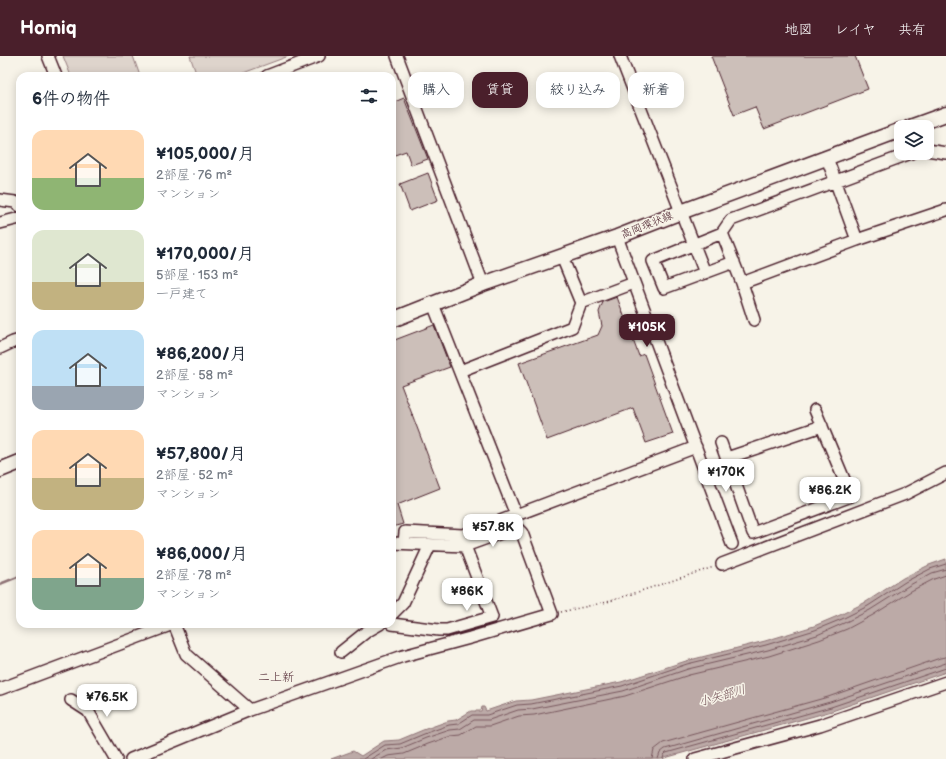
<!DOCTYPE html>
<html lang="ja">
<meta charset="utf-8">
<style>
body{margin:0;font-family:"Balsamiq Sans","Klee One",sans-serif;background:#f6f6f7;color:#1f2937;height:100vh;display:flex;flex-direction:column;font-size:15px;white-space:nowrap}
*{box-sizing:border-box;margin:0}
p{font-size:13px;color:#747a83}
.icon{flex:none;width:22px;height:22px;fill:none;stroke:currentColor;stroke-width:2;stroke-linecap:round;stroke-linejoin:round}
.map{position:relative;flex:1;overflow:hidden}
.side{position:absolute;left:16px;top:16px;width:380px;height:556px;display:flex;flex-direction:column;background:#fff;border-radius:12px;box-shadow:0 2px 10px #0003}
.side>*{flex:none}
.top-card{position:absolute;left:408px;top:16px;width:380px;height:36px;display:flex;gap:8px}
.fabs{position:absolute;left:894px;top:64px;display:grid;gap:8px}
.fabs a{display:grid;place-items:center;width:40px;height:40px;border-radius:8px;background:#fff;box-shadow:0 2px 10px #0003;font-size:20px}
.price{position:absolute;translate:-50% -34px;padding:0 9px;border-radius:8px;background:#fff;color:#222;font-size:13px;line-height:26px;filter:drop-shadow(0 1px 2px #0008)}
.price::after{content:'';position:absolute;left:50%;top:24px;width:12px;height:9px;margin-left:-6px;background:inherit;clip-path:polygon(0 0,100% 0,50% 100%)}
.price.current{background:#4a1f2b;color:#fff}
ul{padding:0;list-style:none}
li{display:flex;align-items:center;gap:12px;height:100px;padding:0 16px}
li span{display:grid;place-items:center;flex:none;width:112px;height:80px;border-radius:12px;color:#555}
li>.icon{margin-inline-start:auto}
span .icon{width:48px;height:48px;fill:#fffc;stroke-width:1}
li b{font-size:17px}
h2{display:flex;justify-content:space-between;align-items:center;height:48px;padding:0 16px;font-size:17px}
.chip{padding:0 14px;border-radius:12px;background:#fff;box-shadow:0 2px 10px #0003;font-size:14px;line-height:36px}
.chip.current{background:#4a1f2b;color:#fff}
header{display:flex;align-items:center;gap:24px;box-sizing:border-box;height:56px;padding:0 20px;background:#4a1f2b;color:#fff}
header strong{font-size:19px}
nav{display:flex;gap:22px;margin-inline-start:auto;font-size:14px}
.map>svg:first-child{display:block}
</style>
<header>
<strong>Homiq</strong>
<nav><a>地図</a><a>レイヤ</a><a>共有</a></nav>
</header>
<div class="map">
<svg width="946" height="703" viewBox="0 0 946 703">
<rect width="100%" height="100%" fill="#f7f3e8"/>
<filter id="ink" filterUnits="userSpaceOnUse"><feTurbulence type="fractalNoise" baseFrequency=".025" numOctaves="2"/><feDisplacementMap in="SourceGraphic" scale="8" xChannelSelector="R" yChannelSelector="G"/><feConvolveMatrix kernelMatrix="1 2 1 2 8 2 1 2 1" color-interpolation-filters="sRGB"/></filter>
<g filter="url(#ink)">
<!-- green -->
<path fill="#ded4cc" stroke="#947a7c" d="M63,0H133L140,20H71Z
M190,0H289L235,20H197Z"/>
<!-- water -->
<path fill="#bcaaa7" stroke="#8e7275" d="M946,503V616L832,655L661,703H331L353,695L361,700L384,685L399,684L423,674L448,665L456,664L471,655H481L482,651H484L486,655L516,645L531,644L621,626L686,605L765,585L814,570L840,559L866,546L903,522L929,509Z"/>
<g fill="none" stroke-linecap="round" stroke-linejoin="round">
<!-- shore -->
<path stroke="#78575d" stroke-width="1" d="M363,703L385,689L400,688L424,678L449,669L458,668L472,659H487L517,649L531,648L622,630L687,608L766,589L815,574L842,563L868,550L905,526L930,513L946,508
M371,703L386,694L402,692L426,682L450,674L460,673L474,664H489L518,654L532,653L623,635L688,613L768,594L817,579L844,567L870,554L908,530L932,517L946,513
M382,703L388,700L404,698L428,688L451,680L461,679L476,670H490L519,660L534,659L625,640L689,619L769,600L819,584L847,573L873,559L911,535L934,523L946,519
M652,703L654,694L663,687L828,641L940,602L946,601
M658,703L660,697L665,693L830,646L946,607
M663,703L664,699L666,697L831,651L946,612"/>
<!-- stream -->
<path stroke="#8e7275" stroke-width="2.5" d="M0,528L20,520"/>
</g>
<!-- building -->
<path fill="#ccbfb9" stroke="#4a1f2b" d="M711,0H855L868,33L764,73L755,51L734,59Z
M404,42L428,103L411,109L406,95L392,100V47Z
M428,117L438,144L410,155L400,128Z
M617,241L639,300L644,298L673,378L646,387L633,352L547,384L519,307L598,279L602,270L599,256L603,246Z
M434,269L450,311L401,329L440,432L397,449L403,468L392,471V285Z"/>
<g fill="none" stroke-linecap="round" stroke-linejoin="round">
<!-- minor casing -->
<g stroke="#4a1f2b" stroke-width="14">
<path id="minor" d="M48,0L56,20
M397,0L483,228
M620,0L705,217
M267,20L319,0
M927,94L946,97
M827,102L857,184
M0,144L15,146L20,150
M0,167L20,162
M722,177L742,227L754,264
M617,181L732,488
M562,201L581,247
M734,206L664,232L653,205L722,177L731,164L911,97
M742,227L857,184L946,154
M433,248L516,459
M0,292L13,286L20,284
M460,315L572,271L581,247L634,227
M721,387L753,477L851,440L815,354
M727,402L822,370
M404,487L405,476L463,479L696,391
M722,508L905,438L946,417
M392,558L403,547L430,489
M174,568L186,598L250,654
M392,568L439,574H447L492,561L465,490
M341,596L366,576L380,568
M0,633L173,568
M71,644L88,655L116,703
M131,703L250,654L403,600L470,582L552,558L522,477L518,473H512L465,490L392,487
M695,703L820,669L946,626"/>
</g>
<!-- major casing -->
<g stroke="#4a1f2b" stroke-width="17">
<path id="major" d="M910,71L946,58
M392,264L483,228L617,181L681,156L901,74
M0,414L20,406"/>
</g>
<!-- path -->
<path stroke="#4a1f2b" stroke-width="1.5" stroke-dasharray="1 3" stroke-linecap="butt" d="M561,556L607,546L714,511"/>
<!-- minor -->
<use href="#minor" stroke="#f7f3e8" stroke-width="11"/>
<!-- major -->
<use href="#major" stroke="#f7f3e8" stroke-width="14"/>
</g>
</g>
<g text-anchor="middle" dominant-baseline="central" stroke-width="3" stroke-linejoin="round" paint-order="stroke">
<!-- street labels -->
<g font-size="11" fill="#4a1f2b" stroke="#f7f3e8">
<text transform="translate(647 169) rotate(-22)">高岡環状線</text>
</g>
<!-- neighbourhood labels -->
<g font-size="12" fill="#4a1f2b" stroke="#f7f3e8">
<text x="276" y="621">二上新</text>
</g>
<!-- water labels -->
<g font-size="12" font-style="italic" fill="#6c4950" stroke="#f7f3e8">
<text transform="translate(722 640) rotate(-16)">小矢部川</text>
</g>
</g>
</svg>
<div class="fabs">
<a><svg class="icon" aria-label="layers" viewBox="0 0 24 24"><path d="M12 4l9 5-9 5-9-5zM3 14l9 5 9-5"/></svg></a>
</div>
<b class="price current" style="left:647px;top:292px">¥105K</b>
<b class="price" style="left:726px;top:437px">¥170K</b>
<b class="price" style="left:830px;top:455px">¥86.2K</b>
<b class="price" style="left:493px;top:492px">¥57.8K</b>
<b class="price" style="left:467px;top:556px">¥86K</b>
<b class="price" style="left:107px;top:662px">¥76.5K</b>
<div class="top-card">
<a class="chip">購入</a>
<a class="chip current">賃貸</a>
<a class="chip">絞り込み</a>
<a class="chip">新着</a>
</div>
<section class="side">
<h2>6件の物件<svg class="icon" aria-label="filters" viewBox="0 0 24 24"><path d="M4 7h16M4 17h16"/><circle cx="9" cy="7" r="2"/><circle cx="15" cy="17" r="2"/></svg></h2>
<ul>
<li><span style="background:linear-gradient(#ffd9b3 60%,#8fb573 0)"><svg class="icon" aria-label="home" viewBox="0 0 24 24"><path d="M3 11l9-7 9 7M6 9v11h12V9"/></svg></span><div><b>¥105,000/月</b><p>2部屋 · 76 m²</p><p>マンション</p></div></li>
<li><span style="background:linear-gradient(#dfe7d0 65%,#c2b280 0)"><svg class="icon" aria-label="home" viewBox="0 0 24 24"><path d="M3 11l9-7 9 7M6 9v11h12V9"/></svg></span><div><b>¥170,000/月</b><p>5部屋 · 153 m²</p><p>一戸建て</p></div></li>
<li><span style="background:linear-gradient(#bfe0f5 70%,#9aa5b1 0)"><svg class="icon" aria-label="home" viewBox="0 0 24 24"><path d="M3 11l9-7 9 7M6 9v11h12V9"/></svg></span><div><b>¥86,200/月</b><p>2部屋 · 58 m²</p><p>マンション</p></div></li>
<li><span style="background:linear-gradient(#ffd9b3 60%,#c2b280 0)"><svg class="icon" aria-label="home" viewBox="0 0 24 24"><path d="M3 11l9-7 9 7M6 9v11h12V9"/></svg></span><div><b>¥57,800/月</b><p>2部屋 · 52 m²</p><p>マンション</p></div></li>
<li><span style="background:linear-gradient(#ffd9b3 60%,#7fa58c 0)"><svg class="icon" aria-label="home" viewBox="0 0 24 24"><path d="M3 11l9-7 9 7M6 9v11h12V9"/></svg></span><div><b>¥86,000/月</b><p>2部屋 · 78 m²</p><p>マンション</p></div></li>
</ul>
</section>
</div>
